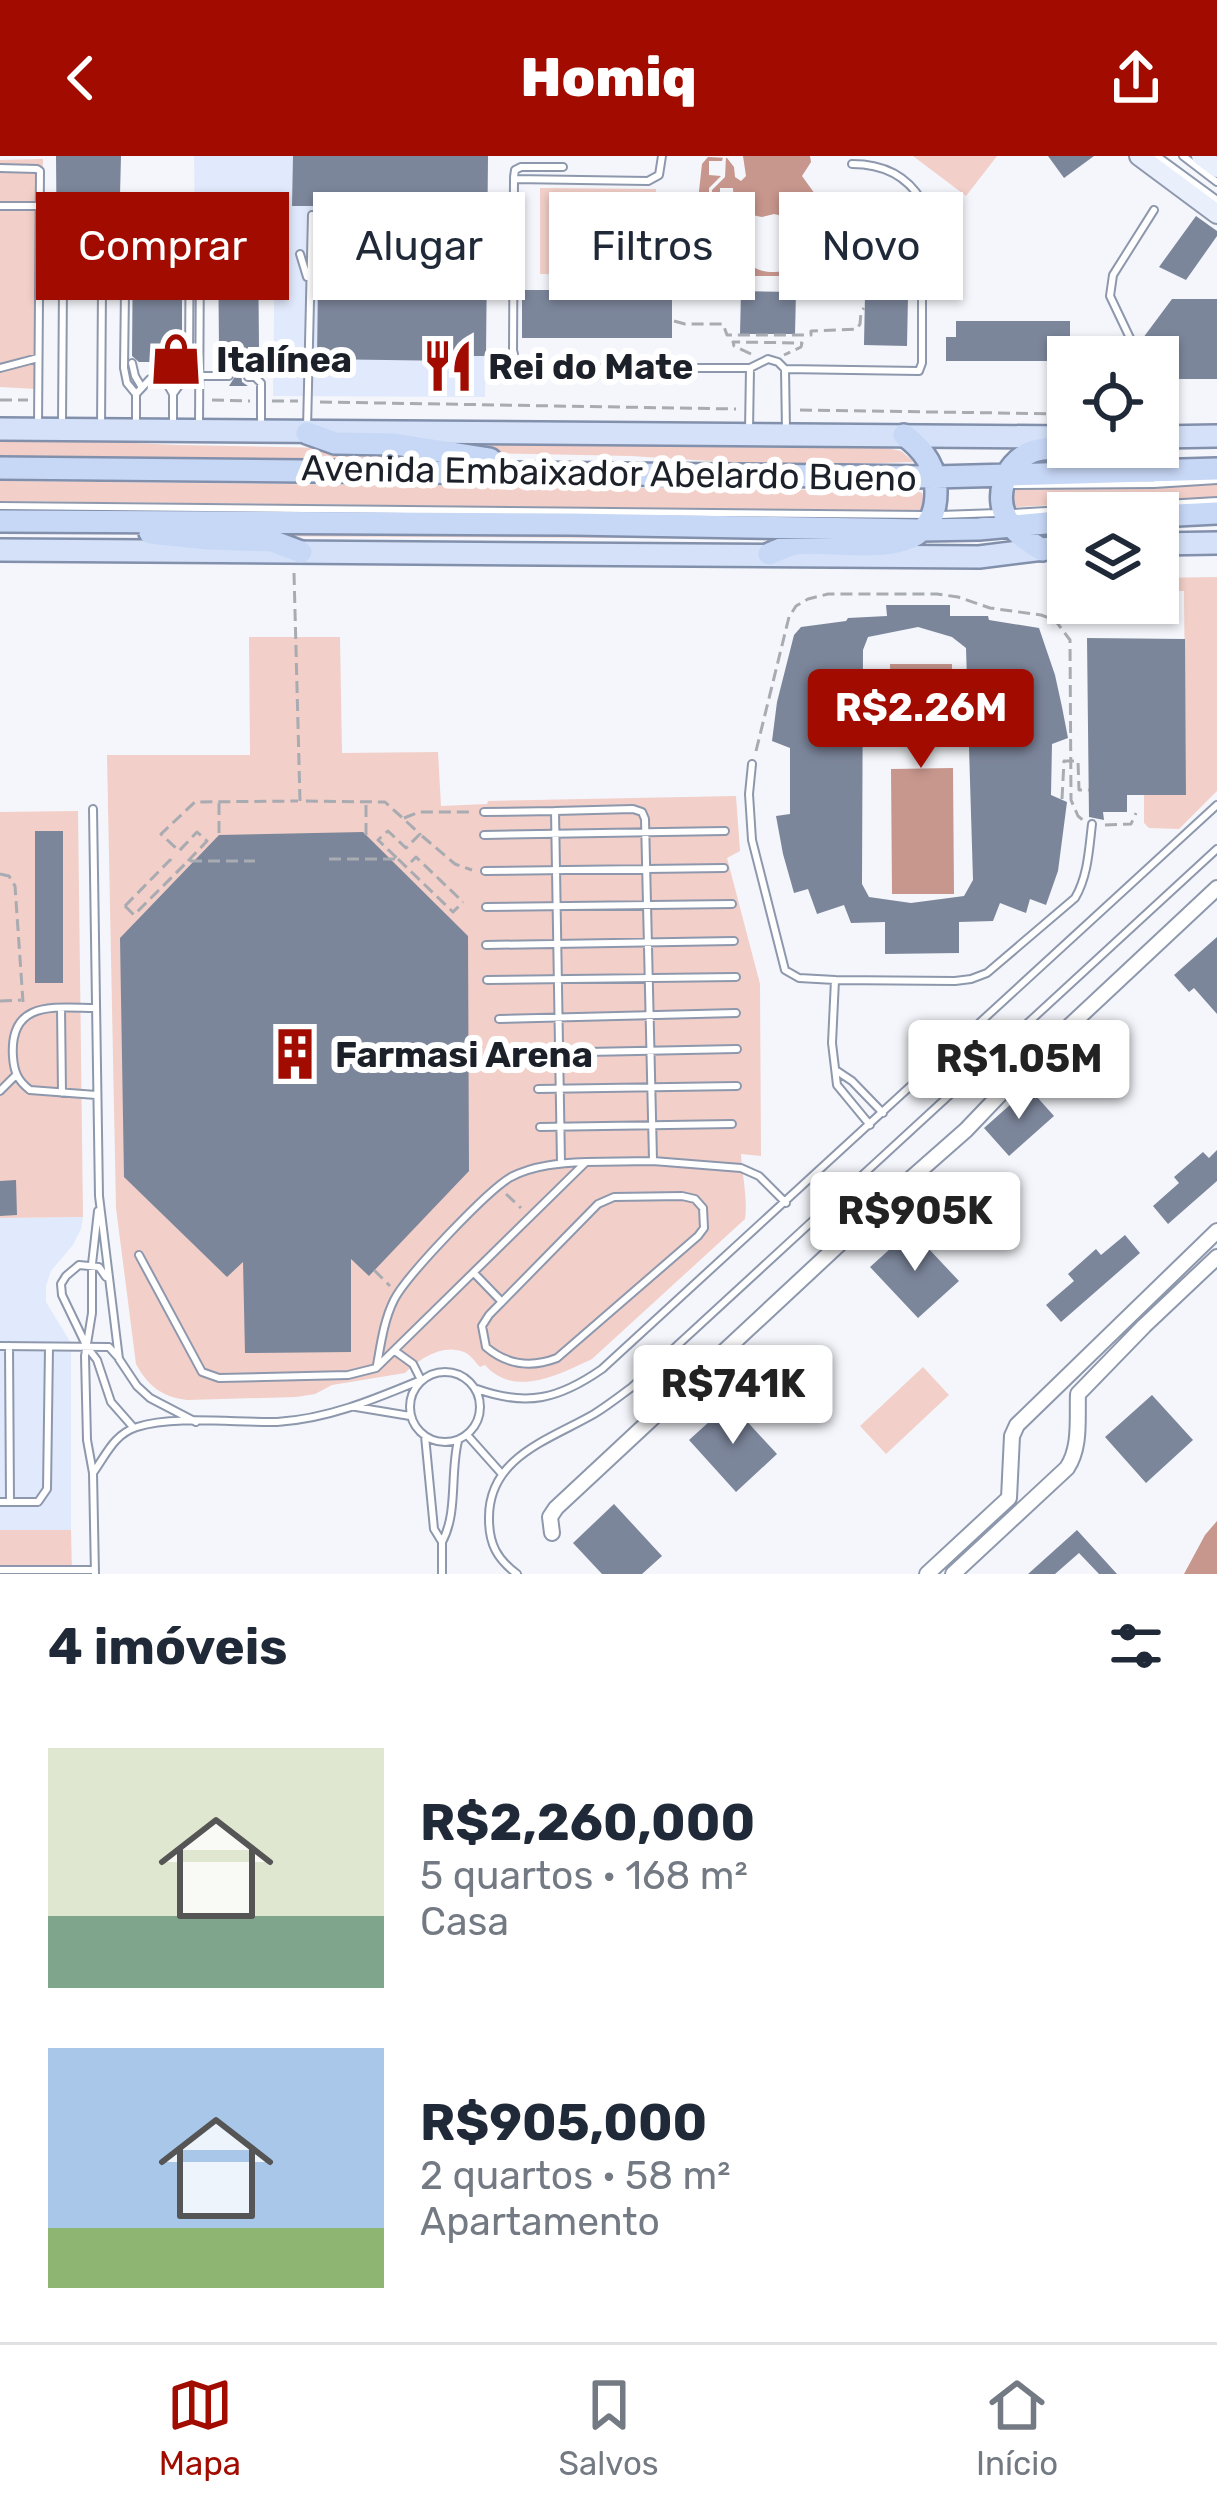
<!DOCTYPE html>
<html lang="pt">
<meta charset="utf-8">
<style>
body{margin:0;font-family:Rubik,sans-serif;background:#f6f6f7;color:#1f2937;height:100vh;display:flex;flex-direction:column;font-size:45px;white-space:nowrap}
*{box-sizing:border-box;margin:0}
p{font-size:39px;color:#747a83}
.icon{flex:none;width:66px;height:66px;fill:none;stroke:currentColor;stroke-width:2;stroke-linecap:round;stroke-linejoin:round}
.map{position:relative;height:1418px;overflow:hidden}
.sheet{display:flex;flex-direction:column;background:#fff;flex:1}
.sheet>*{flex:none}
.banner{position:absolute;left:36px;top:36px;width:1146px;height:108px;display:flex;gap:24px}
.buttons{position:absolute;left:1047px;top:180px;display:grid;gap:24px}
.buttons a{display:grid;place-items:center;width:132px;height:132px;border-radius:0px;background:#fff;box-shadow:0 3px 9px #0004;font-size:60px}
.price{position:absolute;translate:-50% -102px;padding:0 27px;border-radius:12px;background:#fff;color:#222;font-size:39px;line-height:78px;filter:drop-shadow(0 3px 6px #0008)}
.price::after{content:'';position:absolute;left:50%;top:72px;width:36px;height:27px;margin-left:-18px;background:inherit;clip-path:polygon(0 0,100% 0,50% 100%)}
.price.active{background:#a20c00;color:#fff}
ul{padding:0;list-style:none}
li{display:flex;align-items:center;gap:36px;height:300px;padding:0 48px}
li span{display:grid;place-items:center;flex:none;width:336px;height:240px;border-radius:0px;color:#555}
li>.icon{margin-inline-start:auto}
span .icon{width:144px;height:144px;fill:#fffc;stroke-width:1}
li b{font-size:51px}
h2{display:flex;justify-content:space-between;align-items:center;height:144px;padding:0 48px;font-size:51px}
.pill{padding:0 42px;border-radius:0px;background:#fff;box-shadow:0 3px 9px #0004;font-size:42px;line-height:108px}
.pill.active{background:#a20c00;color:#fff}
header{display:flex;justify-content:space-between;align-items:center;height:156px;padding:0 48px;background:#a20c00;color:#fff;font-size:54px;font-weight:800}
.tabs{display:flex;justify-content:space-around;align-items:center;height:168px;border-top:3px solid #e0e1e3;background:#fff;font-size:33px;color:#747a83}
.tabs a{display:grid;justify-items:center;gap:6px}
.tabs .active{color:#a20c00}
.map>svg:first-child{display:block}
</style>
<header><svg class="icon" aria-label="back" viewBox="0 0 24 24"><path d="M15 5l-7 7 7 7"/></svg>Homiq<svg class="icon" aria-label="share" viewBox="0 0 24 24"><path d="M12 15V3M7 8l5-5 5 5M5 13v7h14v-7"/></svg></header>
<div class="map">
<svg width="1217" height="1418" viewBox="0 0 1217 1418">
<rect width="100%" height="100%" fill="#f4f6fb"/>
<!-- built -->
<path fill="#e1eafc" d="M194,0H488L485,241L273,240L275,71L195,70Z
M83,1061L81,1073L73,1089L51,1115L46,1130V1146L71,1187V1374H0V1062Z"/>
<!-- green -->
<path fill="#f2cfc8" d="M913,0H997L966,40Z
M43,3L36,233L0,231V4Z
M540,32L656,33V66H628L627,119L540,118Z
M0,281L178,289L381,293L439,305L0,300Z
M421,285L882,291L901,295L914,306L787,310L631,300L480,297Z
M0,325L915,335L922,337L924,344L922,353L917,355L0,345Z
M1217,327V341L1016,351L1011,344L1016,334Z
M192,373L887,380V383L223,380Z
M1217,421V635L1179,673L1149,672L1144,667V639H1186L1184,435H1158V422Z
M249,481H340L342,597L438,596L441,650L487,648L488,645L736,640L740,695L727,702L760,828L761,1000L741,998C742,1019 748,1043 745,1063L592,1203C558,1219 514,1242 485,1209L480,1211C475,1206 471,1199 464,1196C443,1187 419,1203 405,1217L332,1229L315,1238L296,1241L187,1244C162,1241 148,1230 136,1208L116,1052L107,599H250Z
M78,655L83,1061L0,1062V656Z
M923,1211L949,1239L886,1298L860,1270Z
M0,1374H71L72,1418H0Z"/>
<!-- water -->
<path fill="#c7968d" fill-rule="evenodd" d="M743,0H810L811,6L802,20L815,38C815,47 809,58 812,67C815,78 819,73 825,82C837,101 820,112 807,121L805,134H800L799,120H735L728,104L701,90L699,66L691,55L690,45L698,44L702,8L708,1L727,2L734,11L735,21L741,25L746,20ZM747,58L762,61L774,58L783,60L787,69L786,84L795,98L792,112C780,118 754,119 747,103C743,92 751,83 743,64Z
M890,508H952L953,583H891Z
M953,612L954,738H892L891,613Z
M1217,1365V1418H1184L1205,1379Z"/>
<!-- pier -->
<path fill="#f4f6fb" d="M723,1H726L725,21L712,34V60L733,61L732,55H720V32H733L735,64H726L724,84H710V69H723L724,64H697V61H709V32L721,20L709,19V5H722Z"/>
<!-- building -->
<path fill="#7c869b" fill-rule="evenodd" d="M56,0H121L118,116L57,115Z
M293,0H488L486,200H455V205L317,203L319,50H292Z
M1048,0H1094L1064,22Z
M867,40L910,41L907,190L864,189Z
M1196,60L1217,75V80L1186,124L1159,111Z
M133,79H182V201L174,206H139L132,200Z
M258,81L259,191H248V214L241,218L242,226L248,230H229L236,219L229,213V192H219L218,82Z
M522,134H672V182H522Z
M741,135L796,136L795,178H740Z
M1172,143H1217V223H1161L1158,218V201L1146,200L1140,186Z
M956,165H1070V181H1091V201H1068V205H946V181H956Z
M886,449H950V460H988L989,464L1039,472L1055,519L1062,551L1068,582L1052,588L1051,639L1067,646L1058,715L1046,749L1030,743L1026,757L1000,747L993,765L959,766V797L885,798V766L851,767L844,749L817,758L808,733L794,737L783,698L776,660L790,658V592L772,585L777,546L794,479L801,471L846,465L848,462L887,460ZM918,471L952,481L966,492L973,724L964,740L911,747L869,741L862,728L863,494L868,481Z
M1087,482L1185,483L1186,639H1127V656H1103L1104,664L1089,661Z
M35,675H63V827H35Z
M363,676L468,780L469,1015L369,1120L351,1103V1196L245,1197L243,1106L227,1121L124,1021L120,782L219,679Z
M1217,781V858L1194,832L1189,836L1174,819Z
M1089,908L1102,922L1082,939L1070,925Z
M1029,932L1054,960L1009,1000L984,972Z
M1217,994V1025L1168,1068L1153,1050L1179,1027L1174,1021L1203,996L1209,1002Z
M16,1024L17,1059L0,1060V1025Z
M911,1074L959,1125L918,1162L870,1111Z
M1125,1079L1140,1097L1061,1166L1046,1149L1074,1125L1068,1118L1096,1093L1101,1099Z
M1152,1239L1193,1284L1146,1327L1105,1281Z
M730,1247L777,1298L736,1336L689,1284Z
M614,1348L662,1400L642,1418H602L573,1387Z
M1077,1374L1117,1418H1099L1079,1397L1055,1418H1028Z"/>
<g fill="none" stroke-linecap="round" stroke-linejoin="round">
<!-- service casing -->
<g stroke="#8e98ad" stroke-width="10">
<path id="service" d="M662,0L659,19L648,25L514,23L513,194L516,207L531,212H750L768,203L778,206L785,213L919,215L922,207V45C906,18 881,8 852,8
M1157,0L1217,44
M1183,0L1217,26
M0,12L37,13L40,15L38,270
M514,21L515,14L521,11H563
M0,50H40
M925,83L957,44
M300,98L307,121
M1139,201L1110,140L1113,119L1154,54
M132,207L135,220L141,230
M0,212L38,202
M785,213L786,275
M199,220H229
M248,221H255L261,227V268
M170,230L181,208
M136,238L150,223L166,226L173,238V267
M62,267L63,128L68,125H97L102,131L101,271
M136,271V238L127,227L124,212L126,58L127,54L134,50L190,51L189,206L185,221L173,238
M199,272L200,94
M307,273L312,59
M749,275L750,212
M1011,329L1154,328L1217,324
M0,350L926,359
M1012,357L1217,345
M940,359L998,357
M752,608L749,638L752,684L785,814L799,822L835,824L832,887L837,929L870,969
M93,653L99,1040L119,1203L137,1230L150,1242L196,1266
M484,656L555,655
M484,679L725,675
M485,715L724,712
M486,751L732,748
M486,789L734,785
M487,824L736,821
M835,824L955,825L971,823L987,817L1075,742C1088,720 1089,693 1092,668
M61,852L62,937
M96,852C55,852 9,843 13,901C14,916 18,925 30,934L96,939
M499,863L736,857
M537,897L737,893
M837,915L852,925L883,957
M538,933L737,930
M0,935L16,919
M540,971L732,968
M561,1007L555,655L633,653L642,656L645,663L653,1004
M682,1040L695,1043L703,1052L704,1072L698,1080L557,1202C531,1212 507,1209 486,1191L482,1170L489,1159L598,1048L614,1041Z
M139,1099L202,1216L219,1222L348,1219L376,1212L586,1006L653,1005L741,1012L759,1020L786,1047
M474,1117L502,1146
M106,1121L99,1111L79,1109L66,1120L61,1128L62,1139L87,1191L97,1204L111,1246L133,1271
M0,1190L109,1191L117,1200
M9,1190L10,1346
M377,1209C381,1187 384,1164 394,1144C406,1120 488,1034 511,1021C534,1009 561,1007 586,1006
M410 1251a35 35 0 1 1 70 0a35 35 0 1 1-70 0Z
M477,1233C527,1251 559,1243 602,1213L1217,649
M356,1251L410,1260
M425,1280L434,1373L442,1386V1418
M468,1280L501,1317
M93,1317C106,1299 114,1278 137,1271C174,1259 237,1267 277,1266C328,1263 375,1243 421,1224L413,1208L395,1195
M0,1346H38L47,1333L49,1191
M442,1386C458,1357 450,1317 458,1285
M0,1414H95
M95,1418L93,1317L87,1284L85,1200L92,1157V1108L98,1055
M517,1418C497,1403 489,1388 489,1363C488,1301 549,1284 594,1258C607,1250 620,1240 632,1231L1217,693"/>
</g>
<!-- minor casing -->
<g stroke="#8e98ad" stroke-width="18">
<path id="minor" d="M552,1377L550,1361L556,1352L891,1040L966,974L1030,907L1217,732
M927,1418L1009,1342L1012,1280L1017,1269L1217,1075
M953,1418L1067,1312C1081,1291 1077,1263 1078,1238L1144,1170L1217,1101"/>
</g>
<!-- secondary casing -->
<g stroke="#8e98ad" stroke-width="22">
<path id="secondary" d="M1139,0L1217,58
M1201,0L1217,12"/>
</g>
<!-- primary casing -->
<g stroke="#8290ac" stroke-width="26">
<path id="primary" d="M0,273L1068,281
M1158,281L1217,280
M1158,388L1217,387
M0,394L979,401L1068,390"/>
</g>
<!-- trunk casing -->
<g stroke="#8290ac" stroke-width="26">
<path id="trunk" d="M307,277L335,287L394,288L490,303
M0,312L935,321L1217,313
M1158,360L1217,357
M0,365L571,368L921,374L979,373L1068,365
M150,377L208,383L272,385L301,396
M1042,394C1031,387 1019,380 1011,369C992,345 1003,308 1031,296C1043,291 1057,293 1070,291
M769,398C777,395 786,390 795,388C842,382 937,412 936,335C936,310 923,293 904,279"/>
</g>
<!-- path -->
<path stroke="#a8abb1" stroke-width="3" stroke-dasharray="12 6" stroke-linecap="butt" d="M674,165L685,168H723L727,179H811V175L857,173L860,168L861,156L864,152
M751,198L734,190L733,186L802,187L801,191L784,199
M0,244H28
M212,244L250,245
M272,245H298
M320,246L736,253
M800,254L1068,258
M294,417L300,645L385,646L420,678L406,692L388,675L378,684L398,703
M756,595L789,461L796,450L808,443L828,438H937L958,441L990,452L1041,459L1055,464L1070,484L1071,644L1078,660L1084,665
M219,647V679
M404,662L419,656H470
M1105,669L1131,668L1136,657
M366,679V646
M422,680L455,708L472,714
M329,703H396
M188,705L207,685L197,676L179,695L161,678L195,646L298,645
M190,705H255
M411,706L416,701L463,746
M0,718L9,720L15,730L23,846
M125,750L170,704L175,708
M0,845L21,844
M506,1038L521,1052
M374,1114L390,1130"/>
<!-- service -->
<use href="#service" stroke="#fff" stroke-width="6"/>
<!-- minor -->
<use href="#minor" stroke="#fff" stroke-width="14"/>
<!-- secondary -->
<use href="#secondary" stroke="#eaf0fb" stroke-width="18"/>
<!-- primary -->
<use href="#primary" stroke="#d5e1f8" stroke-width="21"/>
<!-- trunk -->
<use href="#trunk" stroke="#c7d7f6" stroke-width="21"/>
<!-- path-bridge -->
<path stroke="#a8abb1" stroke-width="3" stroke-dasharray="12 6" stroke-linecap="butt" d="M1062,643L1064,605H1078L1079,634H1089
M398,703L453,756L463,746
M125,750L134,759L188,705"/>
</g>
<!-- icons -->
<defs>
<g id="shop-bare" transform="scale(4.14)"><path d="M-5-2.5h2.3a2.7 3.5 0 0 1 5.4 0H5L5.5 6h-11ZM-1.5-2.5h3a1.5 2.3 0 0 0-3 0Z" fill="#a20c00" stroke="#fff" stroke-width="2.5" paint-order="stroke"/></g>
<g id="restaurant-bare" transform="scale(4.14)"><path d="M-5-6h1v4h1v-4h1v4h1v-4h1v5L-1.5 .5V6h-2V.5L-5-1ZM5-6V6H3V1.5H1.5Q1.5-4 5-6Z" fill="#a20c00" stroke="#fff" stroke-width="2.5" paint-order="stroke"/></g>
<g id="building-bare" transform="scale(4.14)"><path d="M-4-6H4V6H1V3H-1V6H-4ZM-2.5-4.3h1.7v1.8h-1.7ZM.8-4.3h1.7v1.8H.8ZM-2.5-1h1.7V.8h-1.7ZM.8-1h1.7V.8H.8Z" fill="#a20c00" stroke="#fff" stroke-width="2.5" paint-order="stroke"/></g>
</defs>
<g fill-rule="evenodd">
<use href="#shop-bare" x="176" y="203"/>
<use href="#restaurant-bare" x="448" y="210"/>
<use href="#building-bare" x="295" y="898"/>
</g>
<g text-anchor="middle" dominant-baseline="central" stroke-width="12" stroke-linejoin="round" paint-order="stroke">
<!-- poi labels -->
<g font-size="36" font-weight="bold" fill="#1c2029" stroke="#fff" text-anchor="start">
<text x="216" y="203">Italínea</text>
<text x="488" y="210">Rei do Mate</text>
<text x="335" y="898">Farmasi Arena</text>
</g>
<!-- street labels -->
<g font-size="36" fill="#1c2029" stroke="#fff">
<text transform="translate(609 317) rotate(1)">Avenida Embaixador Abelardo Bueno</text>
</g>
</g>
</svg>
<div class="buttons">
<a><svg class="icon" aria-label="locate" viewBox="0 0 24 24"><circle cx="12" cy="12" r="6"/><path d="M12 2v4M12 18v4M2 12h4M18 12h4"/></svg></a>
<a><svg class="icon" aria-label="layers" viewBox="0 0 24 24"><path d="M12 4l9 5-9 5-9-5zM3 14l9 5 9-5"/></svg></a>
</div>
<b class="price active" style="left:921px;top:615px">R$2.26M</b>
<b class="price" style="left:1019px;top:966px">R$1.05M</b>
<b class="price" style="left:915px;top:1118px">R$905K</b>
<b class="price" style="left:733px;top:1291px">R$741K</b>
<div class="banner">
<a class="pill active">Comprar</a>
<a class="pill">Alugar</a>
<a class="pill">Filtros</a>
<a class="pill">Novo</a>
</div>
</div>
<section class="sheet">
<h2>4 imóveis<svg class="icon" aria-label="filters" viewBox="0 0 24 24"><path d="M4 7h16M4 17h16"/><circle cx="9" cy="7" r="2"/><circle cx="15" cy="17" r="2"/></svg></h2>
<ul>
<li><span style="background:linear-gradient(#dfe7d0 70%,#7fa58c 0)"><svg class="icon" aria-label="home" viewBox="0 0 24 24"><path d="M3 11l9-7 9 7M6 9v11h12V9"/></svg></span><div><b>R$2,260,000</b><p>5 quartos · 168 m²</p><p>Casa</p></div></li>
<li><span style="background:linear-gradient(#a9c7e8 75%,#8fb573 0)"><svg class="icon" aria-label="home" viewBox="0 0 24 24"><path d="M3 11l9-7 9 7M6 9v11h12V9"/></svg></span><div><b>R$905,000</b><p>2 quartos · 58 m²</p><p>Apartamento</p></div></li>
</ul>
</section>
<nav class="tabs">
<a class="active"><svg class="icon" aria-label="map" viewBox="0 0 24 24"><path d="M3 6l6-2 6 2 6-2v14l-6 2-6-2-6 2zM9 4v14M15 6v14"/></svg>Mapa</a>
<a><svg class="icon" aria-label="saved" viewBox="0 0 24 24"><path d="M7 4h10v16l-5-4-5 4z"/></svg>Salvos</a>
<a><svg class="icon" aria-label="home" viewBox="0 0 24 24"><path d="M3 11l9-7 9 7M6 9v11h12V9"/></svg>Início</a>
</nav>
